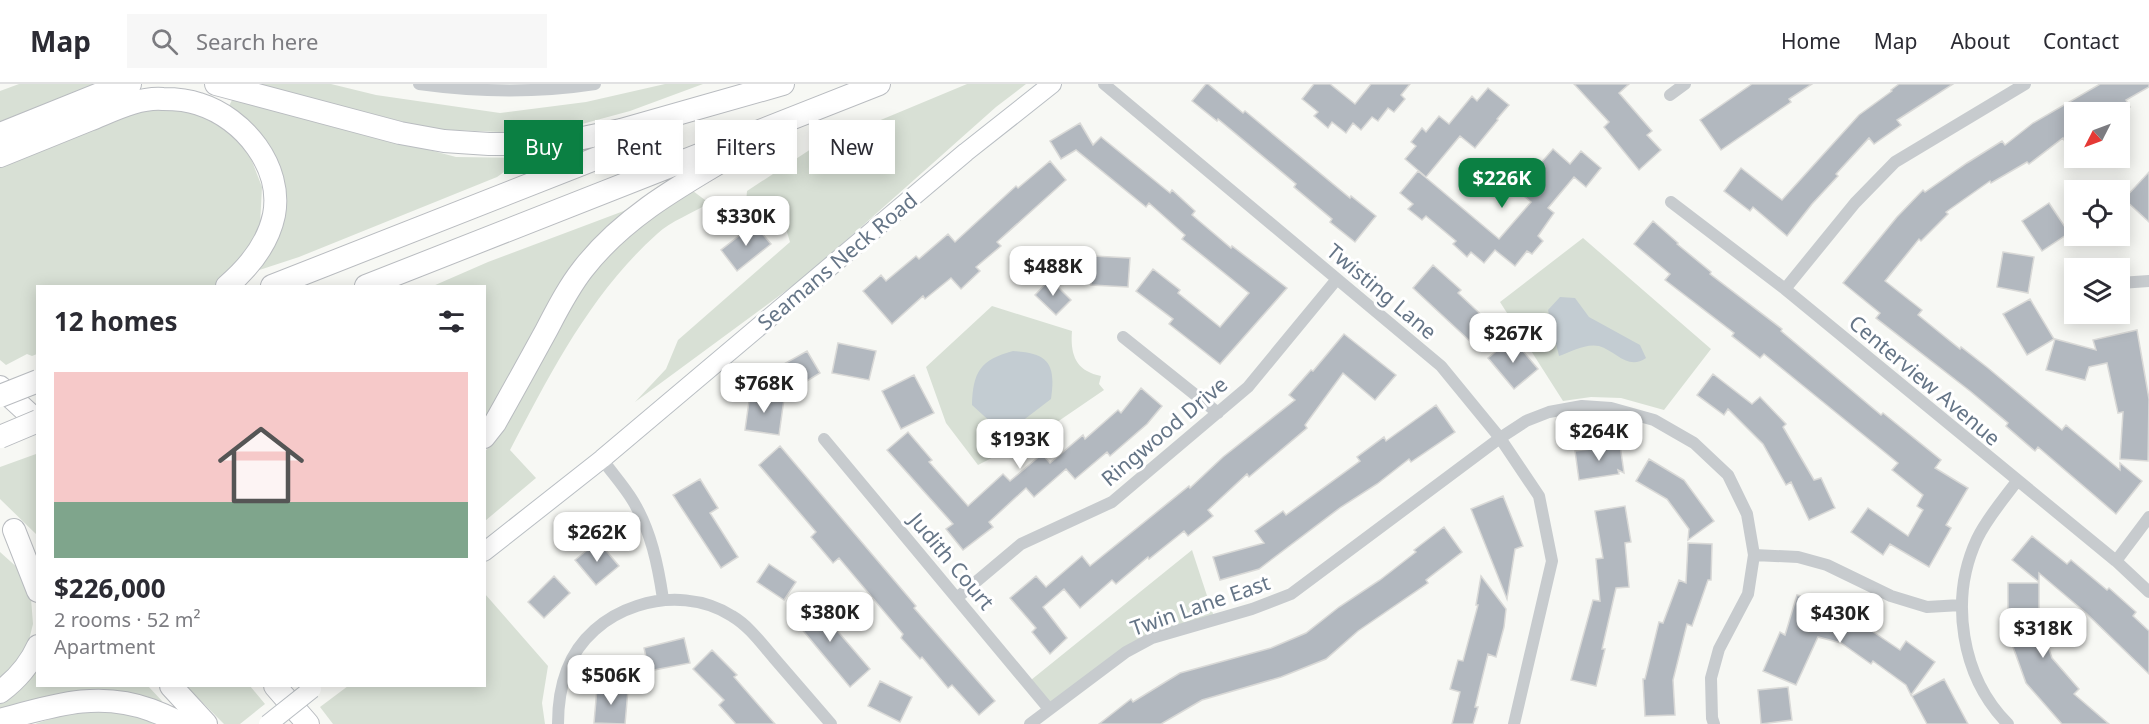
<!DOCTYPE html>
<meta charset="utf-8">
<style>
body{margin:0;font-family:"Noto Sans",sans-serif;background:#f7f7f7;color:#2b2b33;height:100vh;display:flex;flex-direction:column;font-size:22px;white-space:nowrap}
*{box-sizing:border-box;margin:0}
p{font-size:20px;color:#7c7c81}
.icon{flex:none;width:33px;height:33px;fill:none;stroke:currentColor;stroke-width:2;stroke-linecap:round;stroke-linejoin:round}
.map{position:relative;flex:1;overflow:hidden}
.sheet{position:absolute;left:36px;top:201px;width:450px;height:402px;display:flex;flex-direction:column;background:#fff;border-radius:0px;box-shadow:0 3px 15px #0003}
.sheet>*{flex:none}
.guide{position:absolute;left:504px;top:36px;width:570px;height:54px;display:flex;gap:12px}
.needle{width:39px;rotate:228deg}
.buttons{position:absolute;left:2064px;top:18px;display:grid;gap:12px}
.buttons a{display:grid;place-items:center;width:66px;height:66px;border-radius:0px;background:#fff;box-shadow:0 3px 15px #0003;font-size:30px}
.price{position:absolute;translate:-50% -51px;padding:0 14px;border-radius:12px;background:#fff;color:#222;font-size:20px;line-height:39px;filter:drop-shadow(0 2px 3px #0008)}
.price::after{content:'';position:absolute;left:50%;top:36px;width:18px;height:14px;margin-left:-9px;background:inherit;clip-path:polygon(0 0,100% 0,50% 100%)}
.price.on{background:#0b8043;color:#fff}
ul{padding:0;list-style:none}
li{display:grid;align-content:center;gap:12px;height:318px;padding:0 18px}
li span{display:grid;place-items:center;height:186px;border-radius:0px;color:#555}
li>.icon{margin-inline-start:auto}
span .icon{width:108px;height:108px;fill:#fffc;stroke-width:1}
li b{font-size:26px}
h2{display:flex;justify-content:space-between;align-items:center;height:72px;padding:0 18px;font-size:26px}
.chip{padding:0 21px;border-radius:0px;background:#fff;box-shadow:0 3px 15px #0003;font-size:21px;line-height:54px}
.chip.on{background:#0b8043;color:#fff}
header{display:flex;align-items:center;gap:36px;box-sizing:border-box;height:84px;padding:0 30px;background:#fff;border-bottom:2px solid #e1e1e2}
header strong{font-size:28px}
nav{display:flex;gap:33px;margin-inline-start:auto;font-size:21px}
.search{width:420px;height:54px;background:#f7f7f7;display:flex;align-items:center;gap:15px;box-sizing:border-box;padding:0 21px;border-radius:0px;color:#7c7c81;font-size:22px}
.map>svg:first-child{display:block}
</style>
<header>
<strong>Map</strong>
<div class="search"><svg class="icon" aria-label="search" viewBox="0 0 24 24"><circle cx="10" cy="10" r="6"/><path d="M15 15l6 6"/></svg>Search here</div>
<nav><a>Home</a><a>Map</a><a>About</a><a>Contact</a></nav>
</header>
<div class="map">
<svg width="2149" height="640" viewBox="0 0 2149 640">
<rect width="100%" height="100%" fill="#f7f8f4"/>
<!-- green -->
<path fill="#d8e0d5" d="M19,0H100L0,39V7Z
M255,0H331L376,11L500,29L586,18L665,0H703L630,27L545,50L431,45Z
M967,0H1026L996,23L806,192L635,318L666,285L678,256L790,158L784,138L757,130L746,119L747,107L811,65Z
M233,14L456,73L524,74L497,93L299,173L253,188L273,151L286,114L282,88L259,47L229,22Z
M176,22L216,36L248,67L262,103L260,141L244,175L221,202H38L37,270L32,272L27,270L6,281L0,276V80L131,27Z
M693,107L709,119C693,129 671,137 657,150C591,209 551,288 510,366L536,394L485,437V368L509,332L572,212L641,137Z
M637,122L485,341L484,202H433L488,178Z
M1583,154L1711,265L1664,326L1621,314L1591,313L1563,317L1500,218Z
M992,222L1072,247C1070,271 1076,287 1101,292L1099,300L1104,306L1044,347L978,381L946,339L926,283Z
M36,370L38,372L37,451L0,415V383Z
M1192,466L1214,533L1155,549L1050,620L1031,596Z
M0,468L20,486L31,514L33,540L25,572L0,598Z
M485,510L548,582L542,619L545,640H333L320,623L348,602H484Z
M37,580L38,602H148L162,617L157,622L0,627V615Z
M186,602H250L265,620L240,640H224Z
M105,626L151,633L161,640H35L73,627Z"/>
<!-- water -->
<path fill="#c3ccd2" d="M1560,213L1575,214L1589,233L1640,261L1646,274C1628,287 1616,267 1599,262C1586,259 1570,268 1559,272L1548,226Z
M1013,267C1049,269 1056,280 1051,315L1017,341L995,342L972,321C973,288 980,276 1013,267Z"/>
<!-- building -->
<path fill="#b2b8bf" stroke="#d9d9d7" stroke-width="1.5" d="M1206,0H1208L1243,29L1245,27L1350,114L1351,112L1376,132L1355,158L1330,138L1332,135L1294,103L1296,100L1218,35L1217,37L1192,17Z
M1314,0H1330L1355,20L1371,0H1410L1401,11L1405,15L1394,28L1388,24L1378,37L1372,33L1361,46L1353,39L1346,49L1332,38L1328,44L1314,32L1318,28L1302,15Z
M1574,0H1629L1619,9L1652,47L1647,51L1661,66L1639,86L1604,43L1609,38Z
M1752,0H1812L1789,15L1791,18L1721,66L1700,36Z
M1899,0H1953L1897,36L1901,41L1874,60L1869,54L1836,90L1838,92L1812,120L1787,152L1753,123L1750,127L1724,107L1741,84L1782,116L1859,31L1892,7L1891,6Z
M2100,0H2149V3L2126,16L2130,23L2121,28H2074V44L2072,45L2074,53L2065,58L2063,54L2029,80L2027,78L1991,99L1990,97L1946,128L1948,130L1921,157L1919,155L1885,197L1922,226L1918,231L1960,265L1961,263L1988,284L2062,346L2066,341L2120,386V379L2142,397L2116,430L2038,363L2035,367L2006,342L2008,339L1970,307L1876,234L1880,229L1843,199L1897,133L1923,106L1925,108L1967,79L2002,57L2005,61L2033,39Z
M1488,4L1509,21L1497,35L1498,36L1475,64L1460,52L1426,93L1405,75L1416,62L1411,58L1422,44L1426,48L1439,32L1449,40L1472,12L1477,17Z
M1080,39L1093,61L1101,53L1170,109L1172,106L1195,127L1192,131L1231,164L1232,162L1287,204L1220,280L1169,240L1173,235L1136,207L1153,185L1180,206L1178,209L1220,243L1249,209L1182,155L1185,151L1149,119L1146,123L1076,66L1061,75L1050,57Z
M1553,65L1570,80L1581,67L1601,84L1586,103L1574,93L1548,124L1554,129L1538,152L1543,157L1532,170L1527,167L1515,182L1495,166L1484,179L1471,168L1467,173L1453,160L1456,157L1426,132L1422,136L1408,125L1413,120L1400,109L1418,87L1499,155L1531,118L1517,106Z
M1050,77L1066,96L997,158L1001,162L976,183L980,187L961,205L951,194L925,215L923,212L892,240L863,207L881,191L886,197L916,172L919,175L948,150L955,158L1016,102L1018,104Z
M2149,88V138L2124,115Z
M2049,119L2069,149L2042,167L2022,137Z
M1653,137L1678,159L1677,160L1711,188L1710,190L1782,245L1781,247L1881,331L1883,329L1941,376L1935,384L1968,404L1946,441L1951,444L1929,483L1890,460L1883,471L1851,448L1868,424L1908,452L1923,426L1917,422L1923,411L1892,386L1898,379L1764,270L1760,274L1732,252L1734,249L1665,196L1670,190L1634,160Z
M754,140L771,160L737,187L721,166Z
M2003,168L2034,173L2028,209L1997,203Z
M1093,172L1130,174L1128,203L1091,201Z
M1433,181L1461,206L1458,209L1490,239L1472,259L1413,204Z
M1050,195L1071,216L1056,231L1035,211Z
M2030,215L2054,255L2027,271L2003,230Z
M2137,246L2149,315L2148,377L2120,375L2123,328L2118,329L2107,279L2089,283L2085,296L2046,286L2055,255L2096,266L2093,256Z
M1344,250L1396,291L1375,316L1343,289L1305,341L1307,344L1249,393L1247,390L1208,426L1213,432L1188,452L1184,447L1149,475L1148,473L1116,500L1112,496L1080,524L1064,505L1043,523L1067,554L1050,570L1032,548L1036,544L1010,514L1036,492L1046,503L1082,472L1090,482L1189,402L1190,404L1223,373L1295,316L1289,311L1311,286L1313,287Z
M1512,254L1538,285L1514,305L1488,274Z
M838,259L876,267L869,296L832,289Z
M807,267L820,289L789,308L775,285Z
M1713,290L1752,320L1760,313L1786,340L1783,343L1814,396L1821,394L1835,424L1809,436L1791,398L1786,401L1763,360L1728,325L1724,331L1697,311Z
M914,291L934,329L901,345L882,307Z
M1141,304L1162,322L1147,340L1110,372L1107,368L1075,395L1066,385L1034,413L1026,404L989,438L993,443L963,466L946,445L953,440L887,366L908,348L932,376L929,378L968,422L1003,390L1010,397L1042,370L1050,379L1083,351L1085,355L1118,326L1121,329Z
M750,310L784,315L779,351L745,346Z
M1436,321L1455,348L1411,378L1409,375L1377,400L1341,423L1259,485L1220,496L1213,473L1264,459L1255,447L1283,427L1286,431L1360,377L1357,373L1384,353L1386,357Z
M1620,361L1624,389L1618,386L1619,390L1579,396L1575,367Z
M780,362L916,522L914,524L995,617L979,631L952,601L948,604L922,573L920,575L901,554L903,550L839,474L833,479L811,453L816,448L759,381Z
M1649,375L1684,396L1714,437L1688,456L1689,445L1667,415L1636,397Z
M700,395L718,424L710,429L738,473L721,484L673,411Z
M1503,412L1523,462L1515,465L1507,515L1471,425Z
M1625,422L1631,458L1625,459L1629,503L1616,504L1602,565H1605L1596,602L1571,596L1593,516L1600,517L1596,475L1603,474L1595,427Z
M1444,443L1462,468L1426,496L1428,499L1358,547L1326,575L1281,593L1202,616L1161,640H1099L1131,615L1133,618L1180,589L1271,564L1306,549L1339,523L1380,496L1416,468L1414,466Z
M2032,452L2067,480L2071,476L2107,506L2109,504L2136,528L2133,532L2149,547V590L2086,529L2039,489V498L2012,476Z
M598,457L619,482L596,501L575,476Z
M1688,459L1712,460L1711,496H1708L1692,542L1687,540L1673,596L1675,631L1645,632L1643,595H1645L1659,538L1663,539L1679,496L1686,499Z
M769,480L796,498L784,516L757,498Z
M554,492L570,509L544,534L528,518Z
M1481,492L1506,525L1504,543L1496,573L1488,570L1475,623H1478L1473,640H1452L1460,608L1450,605L1458,576L1463,577L1478,521H1476Z
M2008,499H2039V536L2052,574L2079,605L2074,610L2109,640H2062L2026,599L2008,549Z
M1797,511L1845,525L1844,528L1900,566L1906,557L1935,578L1911,611L1906,601L1873,577L1871,580L1841,559L1818,553L1796,601L1763,587L1780,548L1785,551Z
M809,514L870,585L850,603L790,531Z
M684,554L690,579L649,587L644,564Z
M712,566L737,591L734,593L775,640H736L719,621L724,616L693,585Z
M1944,595L1968,640H1927L1912,612Z
M880,597L912,613L900,638L868,622Z
M1788,603L1792,636L1761,640L1758,606Z
M597,604L628,606L625,640L594,639Z"/>
<g fill="none" stroke-linecap="round" stroke-linejoin="round">
<!-- secondary casing -->
<g stroke="#b9bec3" stroke-width="20">
<path id="secondary" d="M484,468L602,375L966,68L1052,0"/>
</g>
<!-- motorway casing -->
<g stroke="#b9bcc0" stroke-width="24">
<path id="motorway" d="M216,0L400,49L444,57L489,60H532L578,55L621,46L783,0
M0,50L107,7L130,0
M0,72C30,60 59,48 89,36C112,27 138,13 163,15C174,15 188,16 199,20C244,34 283,83 274,131C268,160 248,184 227,202
M272,202L666,47
M366,202L879,0
M0,303L38,338
M484,353L495,339C512,309 529,278 546,247C557,226 568,204 583,185C624,132 683,100 739,67
M14,446L38,507
M171,602L206,640
M275,602L308,640
M0,608C16,596 30,580 38,562
M0,636C52,622 98,606 151,626C161,630 171,633 180,640"/>
</g>
<!-- minor -->
<path stroke="#c7cbce" stroke-width="12" d="M419,0C477,8 537,9 595,0
M1104,0L1441,282L1500,354L1539,412L1552,477L1514,640
M1670,11L1685,0
M1671,118L1785,205L2116,477L2149,508
M2120,199L2149,197
M1785,205L1855,119L1895,78L2025,0
M1123,253L1218,329
M824,355L1049,625
M602,375C612,389 624,402 633,417C651,447 658,481 663,515
M1754,471L1798,473L1827,481L1891,512L1927,523L1961,521
M2116,477L2149,433
M958,513L1021,460L1112,418L1248,303L1337,195
M558,640C558,621 560,604 567,586C590,523 676,496 732,532C749,542 761,559 774,574C793,596 812,618 831,640
M1030,640L1126,568L1152,554L1252,525L1291,510L1500,354L1526,337L1549,328L1582,322L1611,324L1654,336L1694,359L1728,391L1747,430L1754,471L1748,510L1719,565L1711,594L1712,634L1714,640
M2008,640C1961,593 1949,515 1977,455C1987,434 2003,416 2017,397"/>
<!-- secondary -->
<use href="#secondary" stroke="#fff" stroke-width="18"/>
<!-- motorway -->
<use href="#motorway" stroke="#fff" stroke-width="22"/>
<!-- secondary-bridge casing -->
<g stroke="#b9bec3" stroke-width="20" stroke-linecap="butt">
<path id="secondary-bridge" d="M268,640L312,605"/>
</g>
<!-- motorway-bridge casing -->
<g stroke="#b9bcc0" stroke-width="24" stroke-linecap="butt">
<path id="motorway-bridge" d="M0,312L38,297
M0,353L38,337"/>
</g>
<!-- secondary-bridge -->
<use href="#secondary-bridge" stroke="#fff" stroke-width="18"/>
<!-- motorway-bridge -->
<use href="#motorway-bridge" stroke="#fff" stroke-width="22"/>
</g>
<g text-anchor="middle" dominant-baseline="central" stroke-width="6" stroke-linejoin="round" paint-order="stroke">
<!-- street labels -->
<g font-size="21" fill="#657587" stroke="#fff">
<text transform="translate(837 177) rotate(-40)">Seamans Neck Road</text>
<text transform="translate(1382 207) rotate(40)">Twisting Lane</text>
<text transform="translate(1925 296) rotate(40)">Centerview Avenue</text>
<text transform="translate(1164 347) rotate(-40)">Ringwood Drive</text>
<text transform="translate(952 477) rotate(50)">Judith Court</text>
<text transform="translate(1200 521) rotate(-19)">Twin Lane East</text>
</g>
</g>
</svg>
<div class="buttons">
<a><svg class="needle" viewBox="-14 -14 28 28"><path d="M0-13l5 13h-10z" fill="#e53935"/><path d="M0 13l5-13h-10z" fill="#7c7c81"/></svg></a>
<a><svg class="icon" aria-label="locate" viewBox="0 0 24 24"><circle cx="12" cy="12" r="6"/><path d="M12 2v4M12 18v4M2 12h4M18 12h4"/></svg></a>
<a><svg class="icon" aria-label="layers" viewBox="0 0 24 24"><path d="M12 4l9 5-9 5-9-5zM3 14l9 5 9-5"/></svg></a>
</div>
<b class="price on" style="left:1502px;top:125px">$226K</b>
<b class="price" style="left:746px;top:163px">$330K</b>
<b class="price" style="left:1053px;top:213px">$488K</b>
<b class="price" style="left:1513px;top:280px">$267K</b>
<b class="price" style="left:764px;top:330px">$768K</b>
<b class="price" style="left:1599px;top:378px">$264K</b>
<b class="price" style="left:1020px;top:386px">$193K</b>
<b class="price" style="left:597px;top:479px">$262K</b>
<b class="price" style="left:830px;top:559px">$380K</b>
<b class="price" style="left:1840px;top:560px">$430K</b>
<b class="price" style="left:2043px;top:575px">$318K</b>
<b class="price" style="left:611px;top:622px">$506K</b>
<div class="guide">
<a class="chip on">Buy</a>
<a class="chip">Rent</a>
<a class="chip">Filters</a>
<a class="chip">New</a>
</div>
<section class="sheet">
<h2>12 homes<svg class="icon" aria-label="filters" viewBox="0 0 24 24"><path d="M4 7h16M4 17h16"/><circle cx="9" cy="7" r="2"/><circle cx="15" cy="17" r="2"/></svg></h2>
<ul>
<li><span style="background:linear-gradient(#f6c9c9 70%,#7fa58c 0)"><svg class="icon" aria-label="home" viewBox="0 0 24 24"><path d="M3 11l9-7 9 7M6 9v11h12V9"/></svg></span><div><b>$226,000</b><p>2 rooms · 52 m²</p><p>Apartment</p></div></li>
</ul>
</section>
</div>
